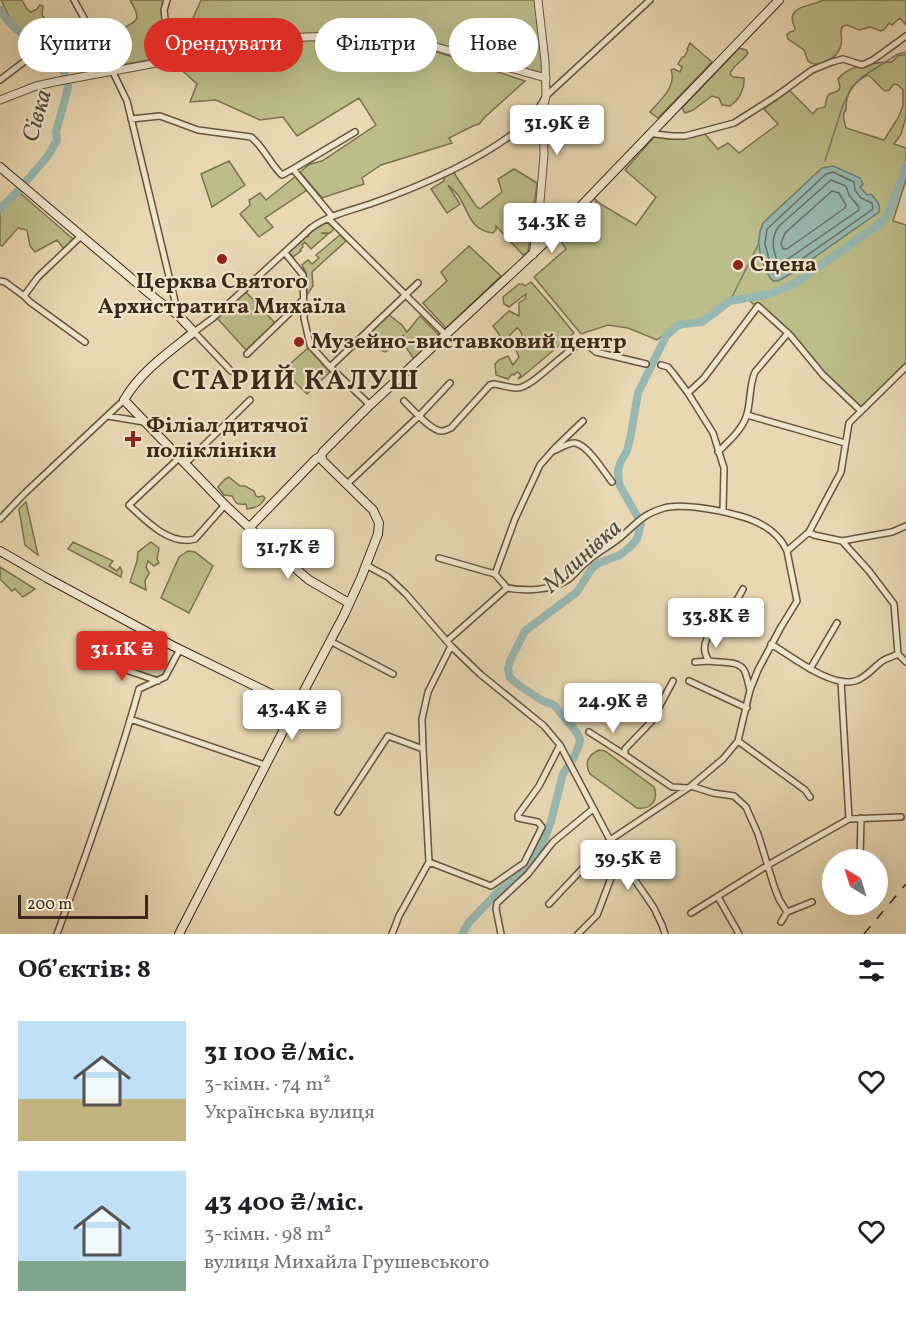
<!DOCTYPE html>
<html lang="uk">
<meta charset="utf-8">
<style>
body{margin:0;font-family:Vollkorn,serif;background:#f6f6f6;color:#202124;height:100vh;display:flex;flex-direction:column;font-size:22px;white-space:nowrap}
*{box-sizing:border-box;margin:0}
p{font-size:20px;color:#757577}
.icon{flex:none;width:33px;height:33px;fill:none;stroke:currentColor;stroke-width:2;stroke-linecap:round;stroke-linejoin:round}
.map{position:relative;height:934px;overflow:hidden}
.sheet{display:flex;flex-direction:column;background:#fff;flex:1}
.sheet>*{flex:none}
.guide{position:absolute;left:18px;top:18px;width:600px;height:54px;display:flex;gap:12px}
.needle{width:39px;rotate:322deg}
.controls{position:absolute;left:822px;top:849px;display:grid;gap:12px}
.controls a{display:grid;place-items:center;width:66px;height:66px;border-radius:50%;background:#fff;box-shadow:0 6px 24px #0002;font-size:30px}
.scale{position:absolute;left:18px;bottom:15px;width:130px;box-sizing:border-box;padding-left:6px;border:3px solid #3a2818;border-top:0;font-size:16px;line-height:21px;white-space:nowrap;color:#3a2818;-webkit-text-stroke:4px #f0e6ce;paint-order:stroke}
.price{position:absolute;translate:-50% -51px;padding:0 14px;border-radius:6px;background:#fff;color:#222;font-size:20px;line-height:39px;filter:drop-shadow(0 2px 3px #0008)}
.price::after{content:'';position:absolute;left:50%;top:36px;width:18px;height:14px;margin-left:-9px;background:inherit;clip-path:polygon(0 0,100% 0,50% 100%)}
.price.on{background:#d93025;color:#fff}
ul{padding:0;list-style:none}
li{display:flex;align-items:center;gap:18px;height:150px;padding:0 18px}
li span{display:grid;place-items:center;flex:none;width:168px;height:120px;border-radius:0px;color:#555}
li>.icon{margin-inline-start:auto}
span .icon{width:72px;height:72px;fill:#fffc;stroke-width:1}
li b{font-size:26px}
h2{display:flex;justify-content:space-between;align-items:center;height:72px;padding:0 18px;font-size:26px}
.pill{padding:0 21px;border-radius:27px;background:#fff;box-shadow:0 6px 24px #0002;font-size:21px;line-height:54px}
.pill.on{background:#d93025;color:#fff}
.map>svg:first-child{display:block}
</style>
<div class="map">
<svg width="906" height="934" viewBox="0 0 906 934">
<rect width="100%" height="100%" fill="#e8d8b3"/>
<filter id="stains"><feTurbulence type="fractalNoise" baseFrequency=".00333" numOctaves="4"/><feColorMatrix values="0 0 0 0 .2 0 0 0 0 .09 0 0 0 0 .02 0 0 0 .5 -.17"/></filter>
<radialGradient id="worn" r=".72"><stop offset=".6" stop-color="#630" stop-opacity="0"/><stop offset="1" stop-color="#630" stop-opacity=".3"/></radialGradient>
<!-- green -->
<path fill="#bcbd89" stroke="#7b7250" stroke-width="1.5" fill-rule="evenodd" d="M1,0H22L27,9L31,12L37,9L40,5L43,6L42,15C47,22 52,28 57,34C62,38 66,36 71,38C80,42 87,59 83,67L78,69H68C61,55 51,43 36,36C30,33 23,32 18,28C9,20 6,10 1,0Z
M130,0H162C163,12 162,24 168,35C171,42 177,45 178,52L174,55L117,66L114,65L103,45L107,41L112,43L115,48L120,47L121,44L117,37C126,17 148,30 130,0Z
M201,0H538L546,78L418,38L392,32L356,31L323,33L286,36L193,51L200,27L194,23L193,18Z
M823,0H906V25L900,18L892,25L889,23L885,29L881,31L870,27L859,30L847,25C843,26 842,26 841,31C840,35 843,40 841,45C838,58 819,70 808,61L804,50L788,39L787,35L790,32L794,31L795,28C783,5 811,7 823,0Z
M303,39H390L407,42L525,81L485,117L479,124C473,125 456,135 449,138L452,143L381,165L362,178L364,184L322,198L300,172L310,164L322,161L376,125L359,98L297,136L283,117L260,120L216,100L190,102L197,84L175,64Z
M690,43L712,62L658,118L650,112C660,100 677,87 671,70L674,69L680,72L682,67L678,64L682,57H684L688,50L687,49Z
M739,48L746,50L748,53C743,61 733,65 730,74L733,77L744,78C745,89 739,100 730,106L722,105L719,98L712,96L693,110L685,113L682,108Z
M906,54V117L901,134L894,144L906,148V180L893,221L906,225V364L860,408L823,372L758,304H753L749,300L724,303L701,319L678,324L657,340L628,328L608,325L581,334L534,277L566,249L562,243L597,208L595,199L602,205L636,225L656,197L625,170L655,136C673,139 688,139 705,134L718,149L728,143L739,153L778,124L764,109L789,90L813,114L817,109L825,107C827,96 826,94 838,91L840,87L838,79C849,64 875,63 892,62L898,56ZM868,75C874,79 878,86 885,91L889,90L894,84L898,85L903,90V106L898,118L884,140L846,128C845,122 841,115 846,110C845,95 854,81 868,75Z
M229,161L245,185L212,207L201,174Z
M514,169L537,183L528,252L526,254L523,255L496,226V230L493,233C469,230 469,211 458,195C455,192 452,188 448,185L460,204L447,213L431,189L444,181L445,176L454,173L476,206L480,209L502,192L498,179Z
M296,176L307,190L265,218L273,227L259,237L240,214L250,205L249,200L260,193L266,200Z
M20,193L73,239L64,249L57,240L35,252L30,246L27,230L18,228L2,246L0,245V213Z
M324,221L328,223L334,229L330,233H321L328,234L311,249L305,242L302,245L303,247L300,250L301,251L293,257L289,252L307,236L309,237L307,236Z
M340,235L346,241L312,272L313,286L307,295L306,273L302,265L308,260L312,264L319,258L316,255Z
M469,246L501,276L446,328L423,303L447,281L441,272Z
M531,282L552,306L574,333L523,376L518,379L521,375L517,372L514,375L512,374L508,379L496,375L495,364L499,360L508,356L513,365L519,357L514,345L520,341L522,334L519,329L517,328L504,341L493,326L509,311L519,316V303L525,299L526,294L509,307L504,304L503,297L519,284H523L525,286Z
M246,292L275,323L246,350L217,318Z
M388,314L402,325L407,332L420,316L439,335L414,359L401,340L404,335L398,339L396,345L385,352C376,349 376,344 368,339L367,335Z
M308,348L330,372L307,394L283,370Z
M229,477L240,486H245L254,491L256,496L258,497L263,496L265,498C261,506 255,508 247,509L246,504C237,505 236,504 232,496L224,495L218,487L225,479Z
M26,502L38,555L25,545L19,509Z
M73,542L113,561L109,566L117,571L120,567L122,571L121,577L68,549Z
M151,542L159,548L157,559L159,563L154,566L148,561L146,567L149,573L145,581L146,590L130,582L137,561L138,552Z
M188,551L195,552L213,566L189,613L161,598L179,557Z
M0,567L35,589L23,597L15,589L12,591L0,579Z
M599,750L605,751L654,787C659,800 651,810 637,808L590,774C584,763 588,755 599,750Z"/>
<!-- water -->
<path fill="#98b9b2" stroke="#727f74" stroke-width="1.5" d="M833,166L860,178L863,184L860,187L867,195L871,194C876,200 881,204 879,212L792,273L778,281H773C765,273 760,257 759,245C758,240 760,236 760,231L763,223L822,168Z"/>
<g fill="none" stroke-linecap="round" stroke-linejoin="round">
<!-- shore -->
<path stroke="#697065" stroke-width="1.5" d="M833,172L854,182L855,190L861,198L872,203L873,209L789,268L777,274H774L772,271L765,244L767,229L826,174Z
M831,180L846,186L849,195L859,207V210L785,261L778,263C773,251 770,238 779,226Z
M832,191L839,193L846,205L845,208L787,249H783L781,243L785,233Z"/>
<!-- stream -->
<path stroke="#727f74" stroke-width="1.5" d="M825,161L843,105L851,88L862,77L898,54L906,52
M730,301L758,245"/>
<!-- river -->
<path stroke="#98b9b2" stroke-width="8" d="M0,10C8,24 19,33 34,41C39,44 45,47 50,51C59,60 67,76 68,88L56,132L57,140L47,157L16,193L0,209
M462,934L469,922L498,892L520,874L536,855L545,838L551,821L563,774L574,757L579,745L580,739L577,733L554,705L543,701L520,686L510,678L508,669L510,661L525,631L577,592L592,568L599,563L620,555L630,547L637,539L641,523L619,484L618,470L621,461L627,451L631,434L638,393L666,336L677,326L683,324L702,322L730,301L769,294L787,287L800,280L879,224L888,215L906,166"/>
<!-- minor casing -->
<g stroke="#66543f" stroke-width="8">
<path id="minor" d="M74,0L105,56L127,101L178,314
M167,0L164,10L166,27L181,48V58
M0,80L25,61
M131,119L160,116L198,130L251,137C264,147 270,164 282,175L293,169L355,132
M527,122L539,124L544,129
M653,132L655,134L672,136H685L734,123L775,97L812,70L832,62L843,59L862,65L873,60L906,36
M293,169L332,216
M328,218L446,335
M285,253L303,275L304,318L310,345L330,367L370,405
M0,281L5,282L24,296L38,277L81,236
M24,296L30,302L85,342
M247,354L303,300
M661,365L668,367L673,373L688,393L713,433L724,468L723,511
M330,367L418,283
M231,371L194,332L213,318L311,228C329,215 349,211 370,204C419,187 489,157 527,122C535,114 541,105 546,96L650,0
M688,393L704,378L758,306L790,335L823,375L861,411
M404,401C411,408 432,432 442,431C445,431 448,429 451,428L490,385L494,384C501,385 510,388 517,388C533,388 565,349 584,342L596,352L646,364
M747,415L845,443
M108,416L144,422
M553,451C559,449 569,442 575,443C588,445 604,472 612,482
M718,452C729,441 743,429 747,414C751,400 749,386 755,372L788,333
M179,458L129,505C146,521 170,546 195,539L225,505
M185,464L250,400
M347,484L419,416L450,383
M0,519L25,493L124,400
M809,532L814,535L842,541L892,532L906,526
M842,541L869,571L894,604L898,654L906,662
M787,551L809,532L841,472L849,423L906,367
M439,558L495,574L507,588
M366,565L388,577L406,594L451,646L480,674L544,726L560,745L619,857L654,908L662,925L665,934
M495,574L515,519L540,465L556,447L583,421
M743,589C739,597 736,603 730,609C718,624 695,641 709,661C719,663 738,660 744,670C747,675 748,684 750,690
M330,641L393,674
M447,641L507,588C526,591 552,591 569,579C576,573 582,565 589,560C599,551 612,545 622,536C637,523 643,514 664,508C681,503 719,510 736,515C757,520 778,531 787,551L797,601L781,627L758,670L750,690L738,741L723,759L691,786L610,840L602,848L549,904
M771,644C791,656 831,688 855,681C866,678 873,668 881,662C886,658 893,657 898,654
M695,662L709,661
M86,663L94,660L106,663L158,681
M810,669L837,623
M673,681L651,722L625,749V755L672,787L688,788
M689,681L747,708
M841,681L849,819
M130,719L265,765
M589,732L625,755
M738,741L805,790L810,797
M691,786L713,793L734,796L746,807L758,834L774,886L779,899L787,912L812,902
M338,812L388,736L423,749
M860,860L861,818
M429,862L491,886L524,863L542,827L538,822L518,818V815L539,786L560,745
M718,897L739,934
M691,913L768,865L849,819L901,817
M781,922L787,912
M57,934C87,853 116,772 139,689L165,677L180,649
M392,934L399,916L429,862L423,749L422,719L428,692L451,646
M501,934L496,909L497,903L528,874L553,842L593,809
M578,934L597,915L619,857"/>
</g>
<!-- tertiary casing -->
<g stroke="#66543f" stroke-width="9">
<path id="tertiary" d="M0,100L36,86L59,81L282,40L304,37L347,36H386L398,38L429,45L546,78
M539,213L554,234
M533,255L539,213L544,155L543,109L546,96L545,61L538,0"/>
</g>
<!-- secondary casing -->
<g stroke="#3a2818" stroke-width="10">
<path id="secondary" d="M0,167L157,300L178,315L194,332C169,352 141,371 124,400L225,505L268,545L309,580L349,603
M249,528L316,459L321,456L323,452L370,405L554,234L779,0
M0,551L47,578L173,646L296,706
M179,934L296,706L344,615L361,578L378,534L379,523L373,510L323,461L321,456"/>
</g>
<!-- minor -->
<use href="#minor" stroke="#f0e6ce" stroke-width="5"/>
<!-- tertiary -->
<use href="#tertiary" stroke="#f0e6ce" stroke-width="7"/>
<!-- secondary -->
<use href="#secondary" stroke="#f0e6ce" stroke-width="8"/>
<!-- rail -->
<path stroke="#3a2818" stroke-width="1.5" stroke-dasharray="10 10" stroke-linecap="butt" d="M864,934L906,884"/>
</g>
<!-- markers -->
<g fill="#8f2418" stroke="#f0e6ce" stroke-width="2">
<circle cx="222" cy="259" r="6"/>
<circle cx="738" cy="265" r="6"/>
<circle cx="299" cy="342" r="6"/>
<path d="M130 430h6v6h6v6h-6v6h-6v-6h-6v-6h6z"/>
</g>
<g text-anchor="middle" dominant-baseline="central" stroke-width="4.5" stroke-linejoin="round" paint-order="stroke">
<!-- poi labels -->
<g font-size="22" font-weight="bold" fill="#3a2818" stroke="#f0e6ce" text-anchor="start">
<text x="750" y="265">Сцена</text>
<text x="222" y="282" text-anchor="middle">Церква Святого<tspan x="222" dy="25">Архистратига Михаїла</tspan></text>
<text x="311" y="342">Музейно-виставковий центр</text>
<text x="146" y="426">Філіал дитячої<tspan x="146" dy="25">поліклініки</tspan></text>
</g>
<!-- water labels -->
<g font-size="24" font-style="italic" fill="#524c3e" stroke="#f0e6ce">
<text transform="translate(38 116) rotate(-74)">Сівка</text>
<text transform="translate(583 557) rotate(-42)">Млинівка</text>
</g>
<!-- district labels -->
<g font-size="28" font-weight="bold" letter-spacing="1.5" fill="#3a2818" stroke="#f0e6ce">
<text x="296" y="381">СТАРИЙ КАЛУШ</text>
</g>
</g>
<rect width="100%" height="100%" filter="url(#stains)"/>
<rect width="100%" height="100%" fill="url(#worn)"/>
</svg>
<div class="controls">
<a><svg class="needle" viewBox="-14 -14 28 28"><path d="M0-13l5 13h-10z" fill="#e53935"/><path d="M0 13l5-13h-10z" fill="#757577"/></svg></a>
</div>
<div class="scale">200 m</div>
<b class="price" style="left:557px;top:156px">31.9K ₴</b>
<b class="price" style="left:552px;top:254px">34.3K ₴</b>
<b class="price" style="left:288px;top:580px">31.7K ₴</b>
<b class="price" style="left:716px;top:649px">33.8K ₴</b>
<b class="price on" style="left:122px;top:682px">31.1K ₴</b>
<b class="price" style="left:613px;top:734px">24.9K ₴</b>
<b class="price" style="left:292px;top:741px">43.4K ₴</b>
<b class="price" style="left:628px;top:891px">39.5K ₴</b>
<div class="guide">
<a class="pill">Купити</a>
<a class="pill on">Орендувати</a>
<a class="pill">Фільтри</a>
<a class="pill">Нове</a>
</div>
</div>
<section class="sheet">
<h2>Об’єктів: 8<svg class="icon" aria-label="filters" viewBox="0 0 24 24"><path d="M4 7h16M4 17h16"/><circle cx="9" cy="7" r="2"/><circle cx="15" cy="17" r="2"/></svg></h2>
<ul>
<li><span style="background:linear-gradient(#bfe0f5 65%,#c2b280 0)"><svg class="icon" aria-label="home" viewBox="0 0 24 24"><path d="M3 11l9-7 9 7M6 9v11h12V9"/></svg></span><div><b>31 100 ₴/міс.</b><p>3-кімн. · 74 m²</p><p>Українська вулиця</p></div><svg class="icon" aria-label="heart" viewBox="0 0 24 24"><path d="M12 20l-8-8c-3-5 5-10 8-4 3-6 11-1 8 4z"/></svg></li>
<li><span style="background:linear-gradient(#bfe0f5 75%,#7fa58c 0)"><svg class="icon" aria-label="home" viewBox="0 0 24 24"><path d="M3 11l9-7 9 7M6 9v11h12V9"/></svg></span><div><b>43 400 ₴/міс.</b><p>3-кімн. · 98 m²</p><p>вулиця Михайла Грушевського</p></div><svg class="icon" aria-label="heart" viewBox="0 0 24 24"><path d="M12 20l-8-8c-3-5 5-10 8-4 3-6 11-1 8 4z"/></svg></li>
</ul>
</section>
